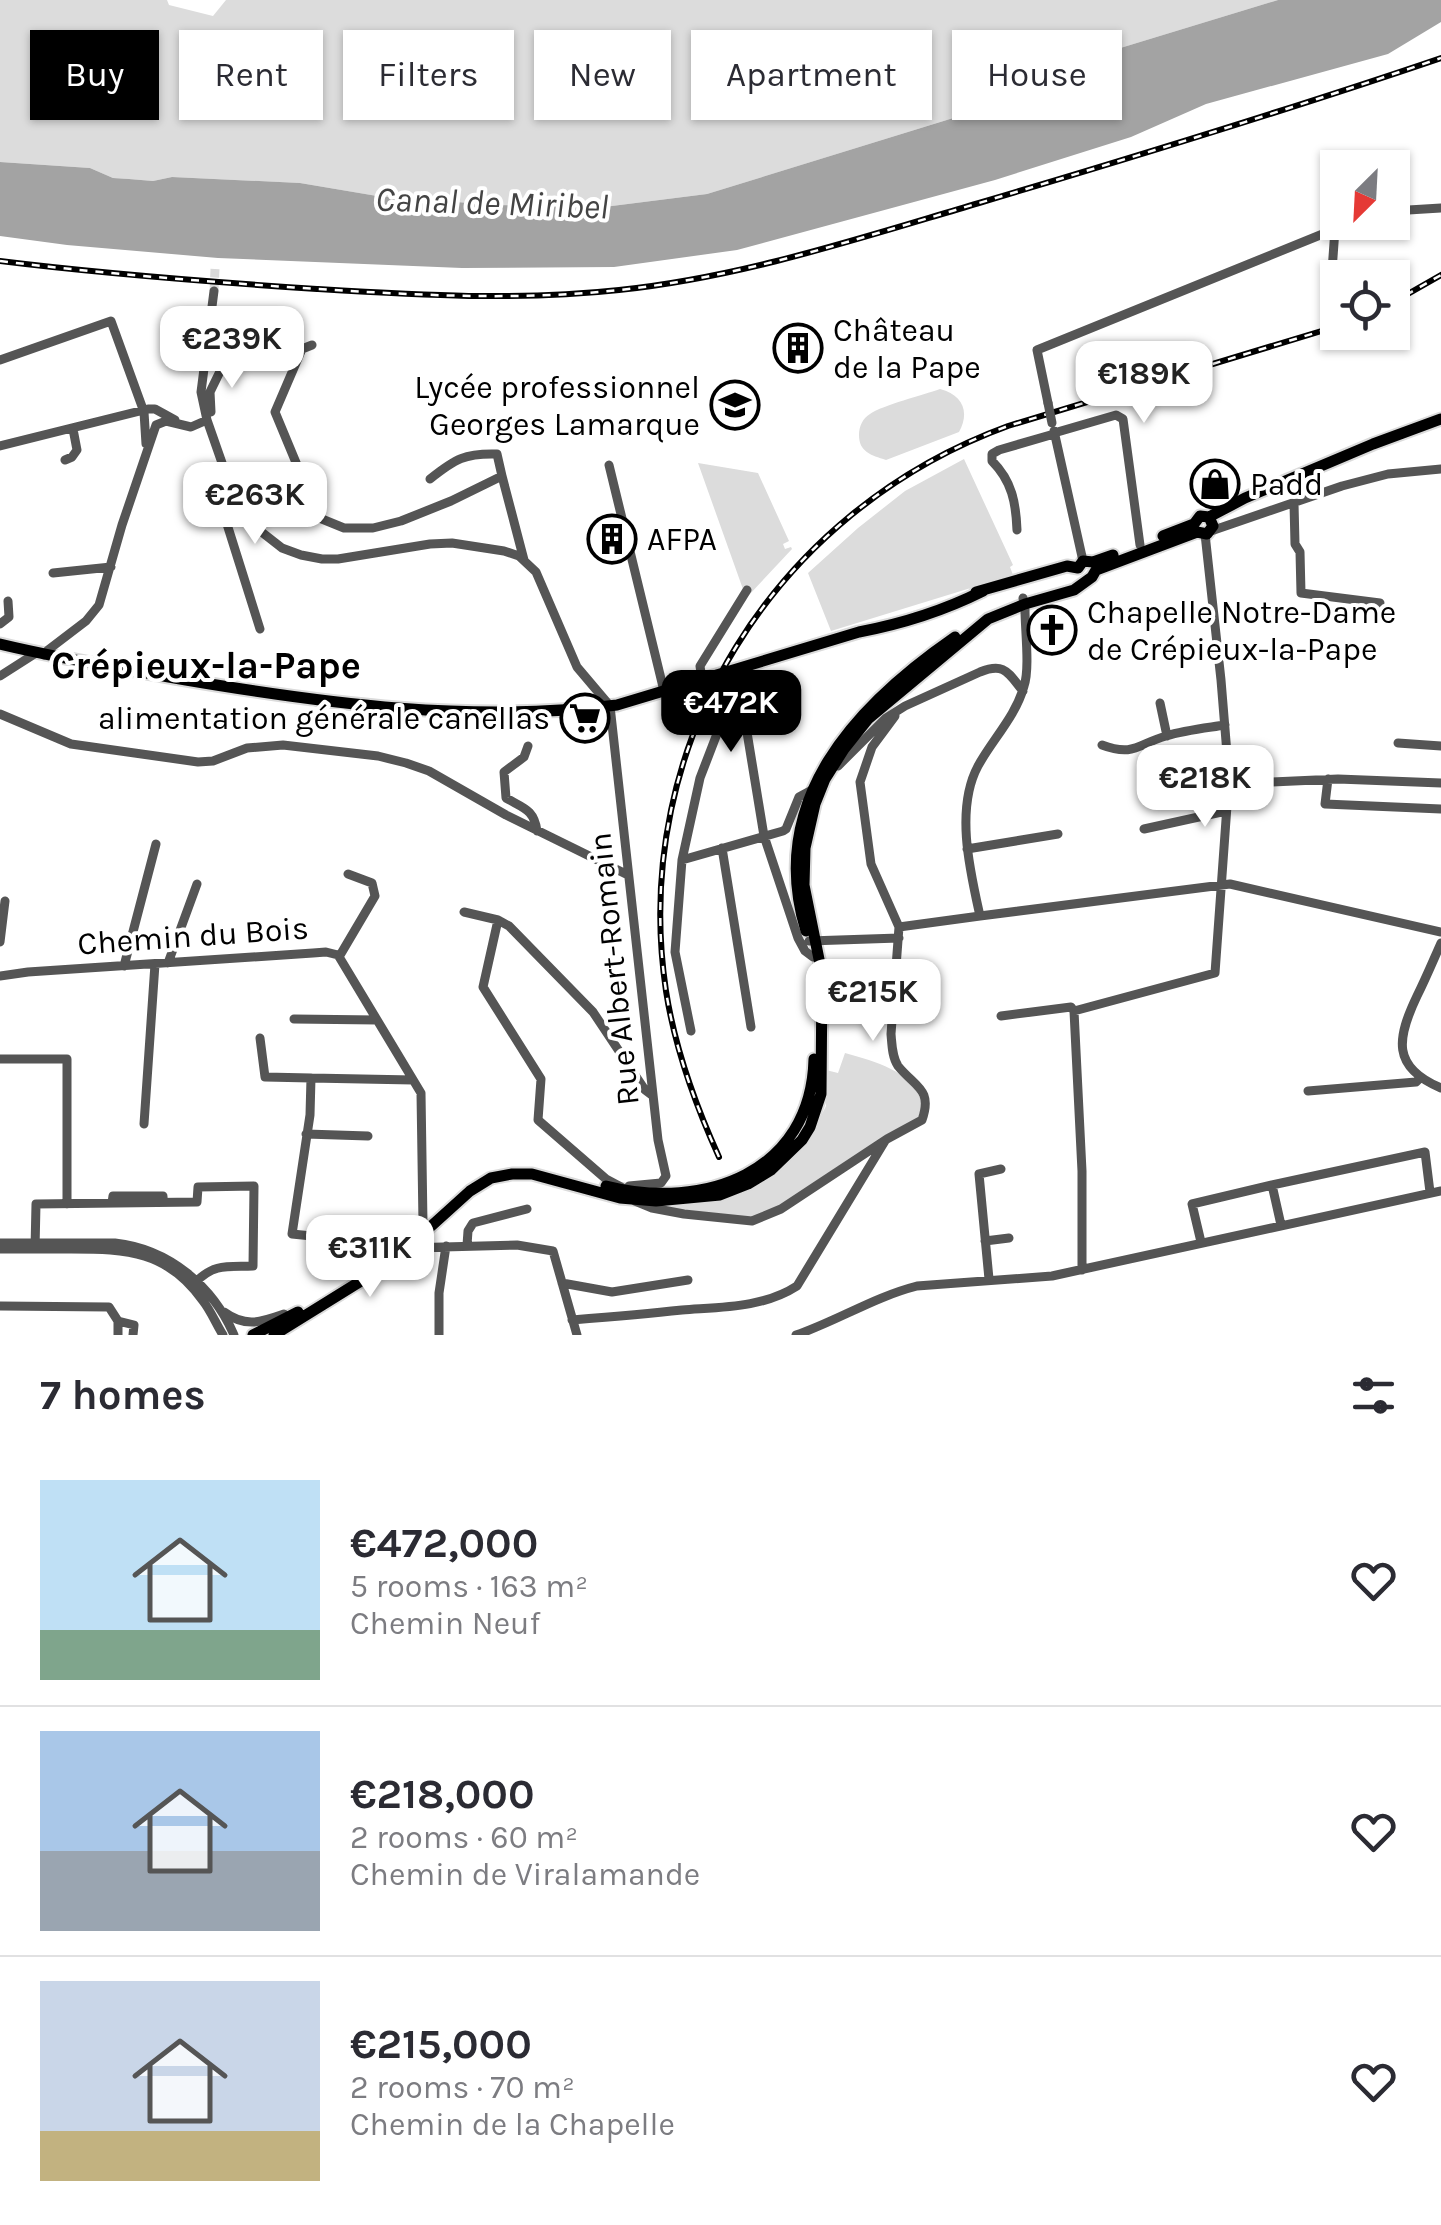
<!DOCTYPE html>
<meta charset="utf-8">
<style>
body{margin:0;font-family:Karla,sans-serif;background:#f7f7f7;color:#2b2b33;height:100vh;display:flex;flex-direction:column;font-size:38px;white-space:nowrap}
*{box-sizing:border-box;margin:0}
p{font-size:32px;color:#7c7c81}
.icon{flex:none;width:55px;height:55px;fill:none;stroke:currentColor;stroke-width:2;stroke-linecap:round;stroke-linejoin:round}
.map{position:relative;height:1335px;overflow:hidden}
.drawer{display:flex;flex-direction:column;background:#fff;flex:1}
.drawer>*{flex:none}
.guide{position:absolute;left:30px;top:30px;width:1382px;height:90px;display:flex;gap:20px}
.needle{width:65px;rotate:204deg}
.controls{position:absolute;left:1320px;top:150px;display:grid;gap:20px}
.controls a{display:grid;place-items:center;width:90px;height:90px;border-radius:0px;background:#fff;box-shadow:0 2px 8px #0004;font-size:50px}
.price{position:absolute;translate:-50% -85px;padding:0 22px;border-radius:20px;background:#fff;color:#222;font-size:32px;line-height:65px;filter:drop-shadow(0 2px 5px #0008)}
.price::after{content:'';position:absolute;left:50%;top:60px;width:30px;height:22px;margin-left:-15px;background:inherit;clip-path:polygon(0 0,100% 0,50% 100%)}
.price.active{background:#000;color:#fff}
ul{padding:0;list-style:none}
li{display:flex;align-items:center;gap:30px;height:250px;padding:0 40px}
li+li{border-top:2px solid #e1e1e2}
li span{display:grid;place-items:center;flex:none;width:280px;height:200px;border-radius:0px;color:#555}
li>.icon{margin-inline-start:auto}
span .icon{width:120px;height:120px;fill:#fffc;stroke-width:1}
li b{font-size:42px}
h2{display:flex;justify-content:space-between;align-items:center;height:120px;padding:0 40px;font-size:42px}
.pill{padding:0 35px;border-radius:0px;background:#fff;box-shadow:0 2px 8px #0004;font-size:35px;line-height:90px}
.pill.active{background:#000;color:#fff}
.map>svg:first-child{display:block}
</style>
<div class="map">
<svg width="1441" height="1335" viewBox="0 0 1441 1335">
<rect width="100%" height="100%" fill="#fff"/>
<!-- green -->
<path fill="#dcdcdc" d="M0,0H167L169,5L213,16L226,0H1278L1081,60L963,115L707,194L604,207L496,205L377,196L300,183L172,177L153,181L129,179L113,178L90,168L0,162Z
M940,389C963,395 970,412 959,432L886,460C871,455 859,452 859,435C859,426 863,418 870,414C883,405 923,395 940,389Z
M964,459L1013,565L1010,567L1013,575L831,631L808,573L858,528L905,491Z
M698,463L758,473L789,541L783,544L785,549L791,547L792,549L749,595L744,592Z
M845,1053C878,1063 907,1068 923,1103L918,1118L914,1122L889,1133L774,1210L751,1218L680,1211L650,1205L711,1202L746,1191L814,1130L826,1106V1070L838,1073Z"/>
<!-- water -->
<path fill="#a3a3a3" d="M1278,0H1441V22L1388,54L1206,104L1131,137L995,180L737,250L614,267L462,268L218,258L67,245L0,236V162L90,168L113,178L129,179L153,181L172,177L300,183L377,196L496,205L604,207L707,194L963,115L1081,60Z"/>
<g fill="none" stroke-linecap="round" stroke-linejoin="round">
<!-- minor-tunnel -->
<path stroke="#d9d9d9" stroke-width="9" stroke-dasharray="9 4.5" stroke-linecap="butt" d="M214,291L215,269"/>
<!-- major casing -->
<g stroke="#dbdbdb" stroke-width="15">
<path id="major" d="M1163,536L1194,524L1200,516L1209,517L1245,498L1373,444L1441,419
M976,592L1067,566L1078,568L1083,561L1093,562L1113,555
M0,644C62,659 124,669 186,680C328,704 473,723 617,705L859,632C901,624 945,610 983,591
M806,931C766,801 855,706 955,637
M606,1186C704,1211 811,1173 814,1059
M253,1335L298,1312
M274,1335L369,1276L418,1238L470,1191L491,1178L512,1174H532L620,1198L656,1201L720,1195L748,1184L771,1170L802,1140L810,1127L821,1094L822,974L804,885L805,848L815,804L825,779L844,749L868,719L988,619L1025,604L1074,590L1092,577L1096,570L1197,532L1207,534L1213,526L1209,517"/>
</g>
<!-- minor -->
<path stroke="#555" stroke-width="9" d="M1392,211L1441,208
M1331,285L1335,229
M214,291L201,392L207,420L235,500L259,530L282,548L301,555L322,559H338L430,544L452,543L504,551L519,556L536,572L577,667L610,706L658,1140L666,1176L661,1183L629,1186
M312,345L302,349L275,412L297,465L304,506L317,517L344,528H373L401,521L451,501L502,476L524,560
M0,360L111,321L144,412L146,444
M1048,403L1037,350L1335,229L1339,222
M211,412L210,392L231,349
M1054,431L1083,561
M1054,433L1116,415L1123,419L1140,545
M0,446L148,409H155L175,420
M65,460L72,457L77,450L73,429
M222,465L215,486L260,629
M609,465L664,691
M430,479C455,459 465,453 497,454L502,476
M1294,503L1295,544L1300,552L1301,593L1380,603
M1017,530C1016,503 1012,481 992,461V454L999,450L1054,434
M1211,531L1342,486L1388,474L1441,469
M53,573L111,567
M0,624L9,617L8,601
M44,655L48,650L86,621L99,605L122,525L156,425L166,421L191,427L207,420
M0,676L36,653
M702,680L700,666L747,590
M744,680V714L764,836L798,938L805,951L813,957
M1160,703L1167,736
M0,714L71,744L198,762L213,761L247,748L283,745L378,756L406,763L429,771L506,815L628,875
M895,716L872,747L860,782L871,864L899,927
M1398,743L1441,746
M1102,745C1134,757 1138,744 1166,736C1185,730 1206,728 1225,725
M528,746L524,757L504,772L506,798C523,808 534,809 537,831
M838,766L886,718L905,706L980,672C1005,662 1008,673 1023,691
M1229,778L1272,782L1338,779L1441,783
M1328,779L1325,804L1441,809
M1144,829L1226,811
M722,848L751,1027
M967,849L1058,834
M682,860L783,831L786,829L799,797L812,790
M464,912L498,920L483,987L541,1079L538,1120L606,1179L621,1187
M980,916L1230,884L1441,932
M498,920L509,926L593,1012L645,1090L653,1096
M809,941L899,938
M0,942L5,901
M1441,943C1433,961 1426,978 1417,996C1397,1038 1391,1067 1441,1088
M339,957L375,896L372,883L348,874
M168,963L197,884
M124,966L156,844
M0,976L28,972L313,953L326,952L338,955L421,1093L423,1224L419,1235
M1074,1011L1082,1171V1270
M1001,1016L1071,1007L1074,1011L1215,973L1229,778L1221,680L1205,534
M294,1019L377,1020
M691,1031L675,952L682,860L700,778L725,713L744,676
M260,1038L265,1077L311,1078
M0,1059H67V1204
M1308,1091L1416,1082L1420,1078
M144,1124L155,964
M306,1134L368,1136
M635,1201L652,1208L684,1214L752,1221L781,1209L887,1139L922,1120C933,1089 915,1087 898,1066C892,1057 892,1045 891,1034L899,927L980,916C970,871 955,809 978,766C992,740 1016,716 1024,686C1030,669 1025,630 1025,610L1023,598
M112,1203L113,1196H163V1202
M1281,1225L1272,1185L1425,1152L1430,1192
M410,1235L405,1248L517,1245L553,1251L577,1335
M985,1241L1009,1238
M402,1242L362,1241L292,1234L310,1115L311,1078L413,1080
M1201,1242L1192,1204L1272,1185
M0,1243H115C169,1249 213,1286 234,1335
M467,1245L468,1231L473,1223L527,1209
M0,1249C24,1249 47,1249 71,1249C127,1249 168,1251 203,1301C211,1311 216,1324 223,1335
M35,1249L36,1204L197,1202L198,1187L254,1186L253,1266C229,1267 214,1263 196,1282
M989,1279L979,1174L1001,1169
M562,1283L612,1292L688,1280
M0,1306L109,1307L118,1321V1335
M224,1312C246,1328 261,1322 284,1314
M572,1320C609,1317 645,1314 682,1310C721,1307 763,1308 797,1286L885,1141
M118,1321L134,1325L133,1335
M439,1335V1293L446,1246
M796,1335C837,1321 874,1297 917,1286L1052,1276L1441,1191"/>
<!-- major -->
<use href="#major" stroke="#000" stroke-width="11"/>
<!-- rail casing -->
<g stroke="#000" stroke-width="6">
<path id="rail" d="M0,261C105,274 211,282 317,289C418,295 518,301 619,290C743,277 860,238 979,203C1134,157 1288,110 1441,58
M1392,303L1441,275
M719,1157C695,1104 675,1049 666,991C629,743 775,511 1008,426L1338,326"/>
</g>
<!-- rail -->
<use href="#rail" stroke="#fff" stroke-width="2.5" stroke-dasharray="8" stroke-linecap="butt"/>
<!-- minor-bridge -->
<path stroke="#555" stroke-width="9" d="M1048,403L1052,423"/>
</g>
<!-- icons -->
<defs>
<g id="building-ring" transform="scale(2.5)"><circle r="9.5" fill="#fff" stroke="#000" stroke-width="1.5"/><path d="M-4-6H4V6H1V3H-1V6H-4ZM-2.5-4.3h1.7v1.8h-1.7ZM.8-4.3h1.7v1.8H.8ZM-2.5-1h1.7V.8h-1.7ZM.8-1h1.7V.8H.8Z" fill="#000"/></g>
<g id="school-ring" transform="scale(2.5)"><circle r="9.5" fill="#fff" stroke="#000" stroke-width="1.5"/><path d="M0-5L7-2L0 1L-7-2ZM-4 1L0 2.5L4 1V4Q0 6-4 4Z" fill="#000"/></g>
<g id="shop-ring" transform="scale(2.5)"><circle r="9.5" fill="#fff" stroke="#000" stroke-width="1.5"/><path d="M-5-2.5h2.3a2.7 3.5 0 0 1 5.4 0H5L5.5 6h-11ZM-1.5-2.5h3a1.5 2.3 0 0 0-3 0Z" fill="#000"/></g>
<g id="church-ring" transform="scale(2.5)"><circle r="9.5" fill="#fff" stroke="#000" stroke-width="1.5"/><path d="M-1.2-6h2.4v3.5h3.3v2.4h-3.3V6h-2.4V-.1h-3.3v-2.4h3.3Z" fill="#000"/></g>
<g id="supermarket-ring" transform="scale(2.5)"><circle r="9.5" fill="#fff" stroke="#000" stroke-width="1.5"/><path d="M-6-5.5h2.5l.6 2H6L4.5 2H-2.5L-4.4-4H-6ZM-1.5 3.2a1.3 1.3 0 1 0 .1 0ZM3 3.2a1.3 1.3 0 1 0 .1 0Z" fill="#000"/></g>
</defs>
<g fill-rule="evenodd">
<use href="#building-ring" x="798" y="348"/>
<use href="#school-ring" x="735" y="405"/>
<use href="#shop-ring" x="1215" y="484"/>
<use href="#building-ring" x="612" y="539"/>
<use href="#church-ring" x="1052" y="630"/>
<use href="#supermarket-ring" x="585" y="718"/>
</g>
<g text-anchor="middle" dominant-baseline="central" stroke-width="8" stroke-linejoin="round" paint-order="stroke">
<!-- poi labels -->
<g font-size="32" fill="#000" stroke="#fff" text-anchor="start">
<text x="833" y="330">Château<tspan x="833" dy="37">de la Pape</tspan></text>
<text x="700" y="387" text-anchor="end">Lycée professionnel<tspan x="700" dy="37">Georges Lamarque</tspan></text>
<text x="1250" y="484">Padd</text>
<text x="647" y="539">AFPA</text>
<text x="1087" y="612">Chapelle Notre-Dame<tspan x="1087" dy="37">de Crépieux-la-Pape</tspan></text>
<text x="550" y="718" text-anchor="end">alimentation générale canellas</text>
</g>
<!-- street labels -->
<g font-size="32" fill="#000" stroke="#fff">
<text transform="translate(193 936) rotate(-4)">Chemin du Bois</text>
<text transform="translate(614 969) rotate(-96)">Rue Albert-Romain</text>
</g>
<!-- water labels -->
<g font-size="35" font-style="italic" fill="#444" stroke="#fff">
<text transform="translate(492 203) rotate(2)">Canal de Miribel</text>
</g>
<!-- quarter labels -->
<g font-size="38" font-weight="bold" fill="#000" stroke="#fff">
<text x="206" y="665">Crépieux-la-Pape</text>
</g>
</g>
</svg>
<div class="controls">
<a><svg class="needle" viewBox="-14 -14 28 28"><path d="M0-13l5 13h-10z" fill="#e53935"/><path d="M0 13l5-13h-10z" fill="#7c7c81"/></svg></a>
<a><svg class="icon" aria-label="locate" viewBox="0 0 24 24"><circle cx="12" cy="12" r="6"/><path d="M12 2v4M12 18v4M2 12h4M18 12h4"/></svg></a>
</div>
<b class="price" style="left:232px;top:391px">€239K</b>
<b class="price" style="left:1144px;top:426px">€189K</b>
<b class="price" style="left:255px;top:547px">€263K</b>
<b class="price active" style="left:731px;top:755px">€472K</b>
<b class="price" style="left:1205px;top:830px">€218K</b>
<b class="price" style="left:873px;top:1044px">€215K</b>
<b class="price" style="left:370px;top:1300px">€311K</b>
<div class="guide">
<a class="pill active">Buy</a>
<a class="pill">Rent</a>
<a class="pill">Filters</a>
<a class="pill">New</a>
<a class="pill">Apartment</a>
<a class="pill">House</a>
</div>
</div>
<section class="drawer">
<h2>7 homes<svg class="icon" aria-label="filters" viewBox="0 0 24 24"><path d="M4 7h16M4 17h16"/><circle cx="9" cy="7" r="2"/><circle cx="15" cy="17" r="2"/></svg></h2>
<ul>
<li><span style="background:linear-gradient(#bfe0f5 75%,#7fa58c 0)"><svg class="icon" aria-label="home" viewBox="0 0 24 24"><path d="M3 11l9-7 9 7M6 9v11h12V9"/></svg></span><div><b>€472,000</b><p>5 rooms · 163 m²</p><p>Chemin Neuf</p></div><svg class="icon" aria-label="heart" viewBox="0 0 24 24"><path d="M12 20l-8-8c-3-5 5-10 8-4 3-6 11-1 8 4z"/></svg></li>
<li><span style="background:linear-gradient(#a9c7e8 60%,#9aa5b1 0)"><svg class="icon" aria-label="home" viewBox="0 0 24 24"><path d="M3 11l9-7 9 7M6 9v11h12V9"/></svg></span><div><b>€218,000</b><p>2 rooms · 60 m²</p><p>Chemin de Viralamande</p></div><svg class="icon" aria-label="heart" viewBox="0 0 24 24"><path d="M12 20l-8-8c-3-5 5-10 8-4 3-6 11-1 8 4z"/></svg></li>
<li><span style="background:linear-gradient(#c9d6e8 75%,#c2b280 0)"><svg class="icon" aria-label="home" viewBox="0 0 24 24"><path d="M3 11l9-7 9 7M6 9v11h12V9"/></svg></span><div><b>€215,000</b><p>2 rooms · 70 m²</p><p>Chemin de la Chapelle</p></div><svg class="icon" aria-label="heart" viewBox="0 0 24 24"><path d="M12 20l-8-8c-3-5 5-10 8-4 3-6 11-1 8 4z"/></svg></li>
</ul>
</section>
